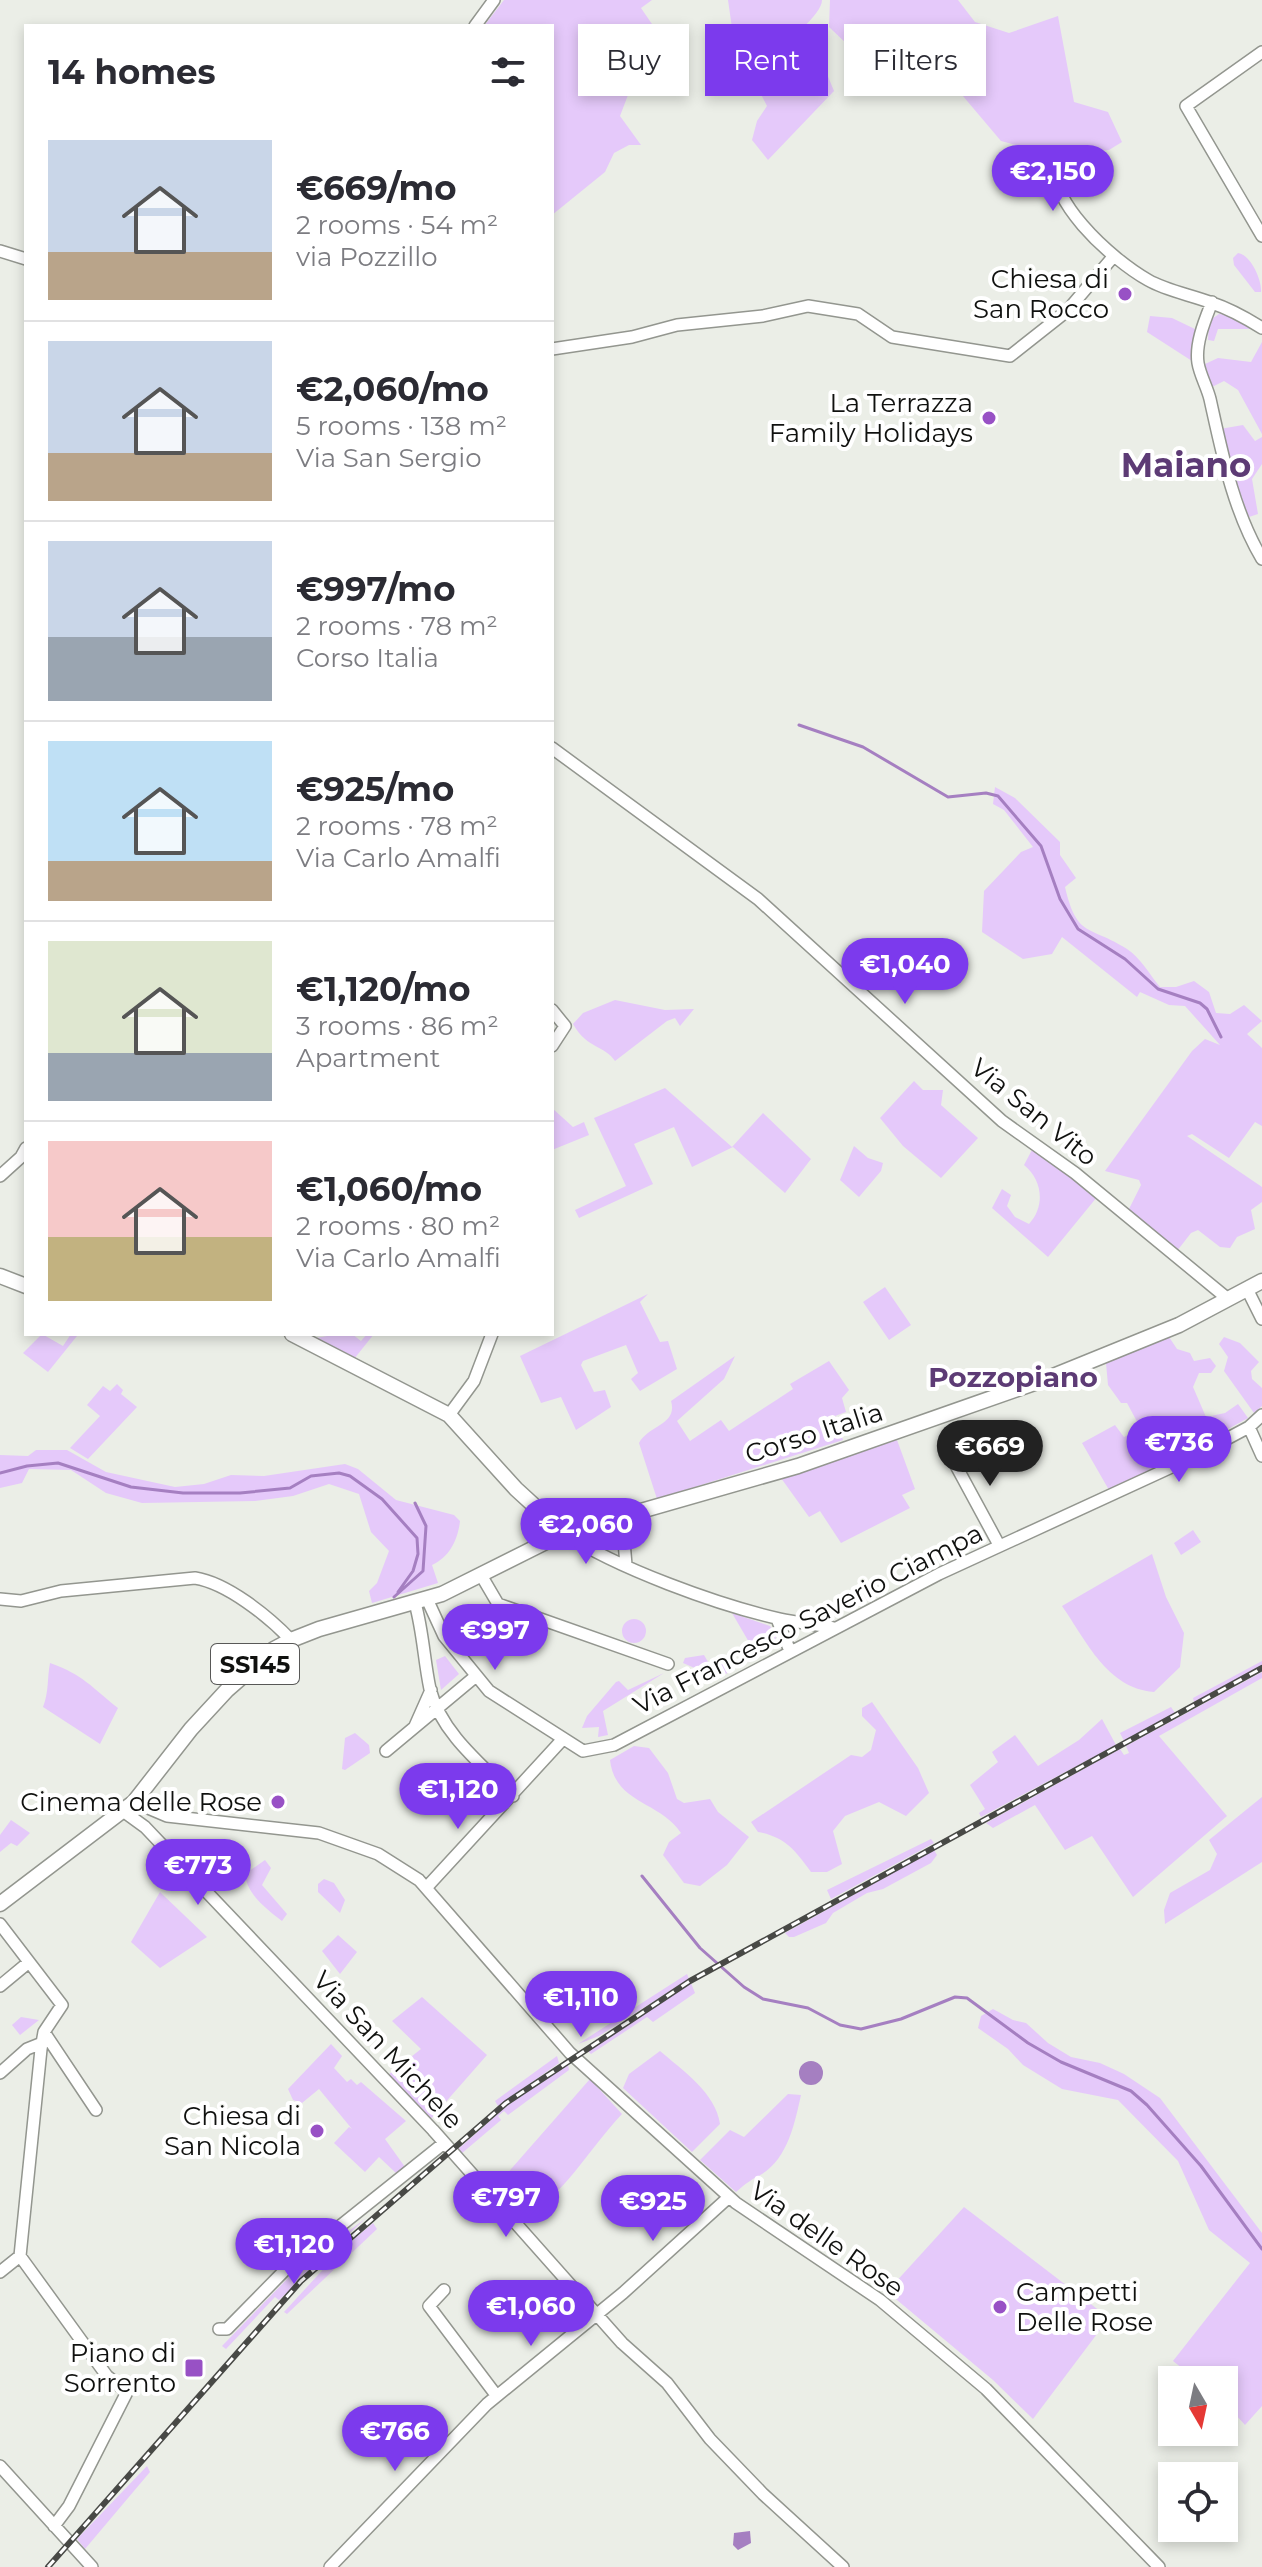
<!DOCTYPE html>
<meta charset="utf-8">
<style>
body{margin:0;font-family:Montserrat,sans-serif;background:#f7f7f7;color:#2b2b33;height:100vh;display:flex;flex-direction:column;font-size:30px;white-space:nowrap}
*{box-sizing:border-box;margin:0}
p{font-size:26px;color:#7c7c81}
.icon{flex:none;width:44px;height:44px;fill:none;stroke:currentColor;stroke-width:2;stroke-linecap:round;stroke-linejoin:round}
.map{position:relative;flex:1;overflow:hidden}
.panel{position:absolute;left:24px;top:24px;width:530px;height:1312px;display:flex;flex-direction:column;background:#fff;border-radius:0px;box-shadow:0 4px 12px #0003}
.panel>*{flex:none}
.banner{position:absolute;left:578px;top:24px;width:564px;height:72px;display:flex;gap:16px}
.needle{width:52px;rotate:171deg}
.fabs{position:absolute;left:1158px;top:2366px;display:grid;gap:16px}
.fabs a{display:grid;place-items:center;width:80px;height:80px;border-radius:0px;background:#fff;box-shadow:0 4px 12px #0003;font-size:40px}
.price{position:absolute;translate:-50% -68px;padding:0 18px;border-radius:28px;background:#7c3aed;color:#fff;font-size:26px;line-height:52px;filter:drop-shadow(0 2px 4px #0008)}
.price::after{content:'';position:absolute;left:50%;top:48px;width:24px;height:18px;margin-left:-12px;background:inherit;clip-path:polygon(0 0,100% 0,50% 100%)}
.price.current{background:#222;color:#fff}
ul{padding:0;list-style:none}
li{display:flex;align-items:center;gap:24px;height:200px;padding:0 24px}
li+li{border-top:2px solid #e1e1e2}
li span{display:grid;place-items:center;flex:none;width:224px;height:160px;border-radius:0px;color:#555}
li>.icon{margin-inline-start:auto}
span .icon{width:96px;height:96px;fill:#fffc;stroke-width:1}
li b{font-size:34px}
h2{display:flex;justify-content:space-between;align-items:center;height:96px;padding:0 24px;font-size:34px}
.chip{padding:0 28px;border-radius:0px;background:#fff;box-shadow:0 4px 12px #0003;font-size:28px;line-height:72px}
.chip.current{background:#7c3aed;color:#fff}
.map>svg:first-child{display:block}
</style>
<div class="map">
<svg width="1262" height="2567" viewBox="0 0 1262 2567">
<rect width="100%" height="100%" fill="#ebeee7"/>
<!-- green -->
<path fill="#e5c9fa" d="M504,0H652L641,8L654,27L620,116L641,145H629L614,153L605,172L552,215V26H484Z
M728,0H822C822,20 758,64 739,77Z
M830,0H958L975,22L1009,33L1058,16L1074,102L1108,112L1122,142L1109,150L1091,152L1064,148L1042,152L1001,141L935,63L909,65L877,35L848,45L829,27Z
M799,34L820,57L834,91L768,160L752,140L757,121L767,106L751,75Z
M1238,253C1251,255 1262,280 1261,292H1255L1234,265L1233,258Z
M1219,314L1230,315L1250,329H1218L1214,341L1208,340L1209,321Z
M1150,316L1172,318L1197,330L1192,361L1147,332Z
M1262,342V434L1238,390L1224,381L1212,387L1205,364L1218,358L1251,362Z
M1243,425L1255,441L1262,437V464L1252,479L1258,514L1249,517L1224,453L1220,429Z
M995,787L1015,798L1060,842V855L1076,878L1065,887C1077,939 1090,925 1127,949C1140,957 1150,975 1160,987H1176L1194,981L1209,992L1216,1013L1230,1014L1244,1005L1262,1021L1247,1034L1262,1048V1126L1255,1122L1229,1158L1192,1134L1187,1136L1262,1187V1202L1251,1210L1255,1229L1237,1237L1230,1248L1220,1247L1198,1230L1191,1233L1177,1251L1129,1209L1141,1185L1139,1180L1105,1171L1192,1051L1205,1039L1220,1045L1185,1006L1169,1005L1140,992L1137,997L1062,937L1052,954L1023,959L982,932L984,891L1021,852L1033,847L1004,810L993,804Z
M615,1000L665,1010L694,1009L680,1026L675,1018L667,1021L615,1061C606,1046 587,1049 573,1024L583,1013Z
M914,1081L923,1090H943L941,1105L978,1138L941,1178L903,1146L880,1118Z
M665,1088L732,1147L763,1113L811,1159L785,1193L733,1147L692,1167L674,1127L634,1144L653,1184L579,1218L575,1210L626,1186L594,1118Z
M552,1108L573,1127L584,1122L589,1135L552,1150Z
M854,1146L868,1158L883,1163L881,1171L859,1197L840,1180Z
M1033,1148L1097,1197L1048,1257L992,1208L1002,1189L1011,1195L1007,1206L1015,1217L1029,1224C1046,1206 1042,1179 1024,1165Z
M885,1287L911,1325L889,1340L863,1302Z
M648,1294L640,1302L660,1342L668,1341L677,1369L640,1391L631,1379L638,1373L626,1345L583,1361L581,1365L594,1392L605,1390L611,1407L576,1430L561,1397L541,1403L520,1356Z
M42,1334L63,1346L71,1334L77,1336L48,1372L23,1353Z
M338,1334H352L361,1341L367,1334H374L354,1359L316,1338Z
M1169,1337L1177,1349L1190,1353L1194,1361L1210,1358L1216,1366L1211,1373H1199L1193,1387L1206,1417L1225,1413L1238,1404L1248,1418L1161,1466L1127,1403H1121L1108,1385L1106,1363Z
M1224,1337L1240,1343L1259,1362L1251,1371L1252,1379L1262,1388V1406L1254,1413L1224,1371L1228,1357L1219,1344Z
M735,1356L724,1379L677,1421L690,1441L721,1420L729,1431C750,1417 772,1403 793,1389L790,1384L829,1361L849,1390L842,1398L846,1412L835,1416L843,1440L657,1499L639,1443C649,1425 678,1425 671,1401Z
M117,1384L123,1390L121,1394L137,1407L88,1459L70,1448L100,1416L87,1405L103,1386L110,1391Z
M1115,1425L1124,1437L1132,1433L1153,1470L1109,1490L1082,1443Z
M897,1440L915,1489L902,1495L910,1508L841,1543L820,1511L809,1517L781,1478Z
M36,1450H67L106,1472L175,1487L204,1484L231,1475L264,1476L345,1464L358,1469L396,1500L454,1515L460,1521C458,1539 450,1557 432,1565L438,1583L372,1603L369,1591L377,1583L389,1551L371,1532L359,1494L329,1484L293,1496L255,1501L142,1503L106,1493L71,1470L29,1469L22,1483L0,1488V1455L28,1456Z
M1193,1530L1201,1542L1181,1555L1174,1543Z
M1152,1554L1166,1597L1184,1633L1180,1667L1154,1692C1107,1688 1087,1642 1062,1606Z
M732,1613L770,1626L776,1636L773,1648L748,1662L746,1655L753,1649Z
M622 1631a12 12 0 1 1 24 0a12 12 0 1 1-24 0Z
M704,1655L711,1667L731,1661L733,1670L718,1678L683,1663L685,1658Z
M445,1656L459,1674L441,1690L436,1660Z
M1262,1661V1666L1194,1702L1193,1698Z
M50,1663C84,1675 91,1687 118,1708L100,1744L43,1707C49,1692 47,1679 50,1663Z
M1262,1672V1678L1159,1736L1227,1816L1133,1897L1092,1836L1065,1850L1035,1805L993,1828L986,1823L1120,1749L1124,1755L1129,1753L1126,1746Z
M664,1673L603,1711L608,1735L598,1737L599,1727L582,1728L587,1716L616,1682L619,1681L628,1690Z
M872,1702L918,1768L929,1793L906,1816L879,1802L845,1816L833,1831L842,1864L827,1872H811C795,1850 785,1837 758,1832L751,1822L851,1755L862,1757L871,1750L876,1730L862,1716V1708Z
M1171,1707L1175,1713L1124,1741L1120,1733Z
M1102,1719L1116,1745L981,1817L979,1813L985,1809L970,1785L998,1762L992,1752L1015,1735L1038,1766L1079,1740Z
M355,1733L369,1745L370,1753L345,1770L342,1769L345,1738Z
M634,1746L649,1748L668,1773L677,1799L684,1803L710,1799L718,1812L749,1837L727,1865L700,1886L684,1883L663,1855L669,1842L681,1833C660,1801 615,1804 610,1760Z
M1262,1797V1862L1165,1924L1164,1910L1170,1893L1210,1870L1217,1854L1209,1840Z
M11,1820L30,1833L17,1846L11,1843L0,1852V1835Z
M931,1839L934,1843L831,1899L827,1890Z
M934,1850L937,1855L931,1863L883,1889L867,1893L833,1913L826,1923L794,1937H789L785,1933Z
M265,1860L271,1868L262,1885L287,1914L282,1921C267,1909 247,1895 245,1874Z
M324,1879L334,1883L345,1900L340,1913L318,1892V1884Z
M160,1892L207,1937L160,1968L131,1942Z
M338,1935L357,1952L340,1974L322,1951Z
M687,1974L689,1979L599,2036L578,2044Z
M691,1983L695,1993L653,2022L647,2017L591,2054L588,2051Z
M422,1997L487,2055L429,2121L383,2079L421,2049L392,2021Z
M993,2009L1013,2020L1026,2023L1048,2043L1071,2057L1100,2063L1124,2074L1160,2098L1262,2233V2406L1245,2425L1224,2402V2380H1197L1173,2361L1250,2263L1209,2230L1178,2161L1118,2100L1062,2089L1023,2065L1008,2049L978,2028L981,2016Z
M21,2017L39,2020L20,2035L12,2025Z
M331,2044L342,2056L334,2068L347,2082L351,2079L357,2085L361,2082L406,2121L385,2139L405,2167L397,2174L379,2157L365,2172L334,2143L349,2127L352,2129L319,2089L302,2103L293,2100L288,2089Z
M660,2051C682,2070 716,2093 720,2124L692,2152L623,2088L629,2074Z
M557,2056L559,2063L498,2106L495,2101Z
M568,2065L569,2070L508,2115L504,2111L498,2116L501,2120L461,2154L456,2151L508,2105Z
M590,2079L622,2114C587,2151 565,2195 520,2221L491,2192Z
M788,2094L801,2095C795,2122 788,2158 762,2174C752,2179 745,2184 736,2192L700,2160L730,2130L744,2137Z
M964,2207L1109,2318L1033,2419L993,2380L891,2295L893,2285Z
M366,2218L279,2300L275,2297L226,2349L222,2346L290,2276Z
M373,2223L377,2229L287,2314L284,2312L341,2250Z
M147,2466L150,2472L85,2549L77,2539Z"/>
<!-- water -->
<path fill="#a57fc1" d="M799 2073a12 12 0 1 1 24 0a12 12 0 1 1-24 0Z
M750,2531L751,2543L738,2550L733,2545L734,2533Z"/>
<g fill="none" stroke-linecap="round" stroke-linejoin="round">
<!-- stream -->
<path stroke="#a57fc1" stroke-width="3" d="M799,725L863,747L948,797L986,793L998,796L1041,846L1060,899L1078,929L1125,959L1158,989L1200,1003L1207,1009L1221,1037
M0,1473L27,1466L58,1463L131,1487L183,1493H240L290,1488L311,1476L339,1473L350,1476L382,1499L417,1538L418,1554L413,1571L398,1592
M394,1597L423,1571L426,1526L415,1503
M642,1876L700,1948L744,1987L763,1999L808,2008L840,2025L861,2029L901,2019L955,1997L967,1998L1028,2043L1061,2062L1131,2091L1147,2105L1201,2166L1262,2249"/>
<!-- minor-tunnel -->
<path stroke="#cacdc7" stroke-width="11" stroke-dasharray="11 5.5" stroke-linecap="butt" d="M162,1880L172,1861"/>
<!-- minor casing -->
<g stroke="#93968f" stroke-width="14">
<path id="minor" d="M475,26L494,0
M1262,52L1186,106L1262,236
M1058,152C1038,196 1114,261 1148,280C1167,291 1192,295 1212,303C1230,309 1246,318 1262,328
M0,251L26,259
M1212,302C1205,320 1195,343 1198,363C1200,375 1207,387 1210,399C1222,453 1233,510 1262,559
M552,349L632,337L677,325L763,316L808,306L858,314L892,337L1010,356L1067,311L1113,257
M552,748L758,899L1002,1121L1075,1173L1228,1299
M552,1010L565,1026L552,1046
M0,1176L21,1157L26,1148
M1247,1289L1262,1319
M449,1415L474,1381L492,1334
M1249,1427L1262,1456
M947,1449L999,1545
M622,1518L626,1565
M564,1533C616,1568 718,1605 780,1619C798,1623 816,1624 834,1628
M481,1575L498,1604L668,1664
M0,1599L21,1601L61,1591L195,1578C227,1583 268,1616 291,1640
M427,1599L444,1636L489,1691L583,1751L614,1745L939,1574L1189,1459L1249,1427L1262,1415
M415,1603C423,1631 424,1661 430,1689C441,1733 482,1765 513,1796
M777,1619L790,1651
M415,1726L431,1690
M386,1751L476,1676
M134,1802L167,1816L319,1833L378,1854L419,1880L570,2053L736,2203L880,2300L986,2389L1159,2567
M123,1811L145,1827L433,2130L622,2343L667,2383L710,2439L763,2494L843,2567
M426,1888L562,1740
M0,1924L62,2005L44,2032L41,2049L20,2256L0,2272
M0,1986L29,1962
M44,2032L96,2110
M0,2073L27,2049L42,2043
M20,2256L107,2376L127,2392L69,2506L54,2526
M444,2290L429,2306L496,2395
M219,2329H227L285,2270L444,2143
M0,2466L92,2567
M330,2567L487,2404L623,2293L729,2197"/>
</g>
<!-- major casing -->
<g stroke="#93968f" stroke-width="17">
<path id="major" d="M0,1276L26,1286
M292,1334L449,1415L516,1489L564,1533
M0,1904L134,1802L191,1729L227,1690L274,1649L291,1640L319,1629L442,1594L564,1533L798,1466L1046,1379L1179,1325L1262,1281"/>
</g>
<!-- minor -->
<use href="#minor" stroke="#fff" stroke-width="11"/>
<!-- major -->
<use href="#major" stroke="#fff" stroke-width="14"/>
<!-- rail casing -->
<g stroke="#484946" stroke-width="6">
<path id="rail" d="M48,2567L301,2281L506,2103L690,1981L1262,1668"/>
</g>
<!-- rail -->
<use href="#rail" stroke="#fff" stroke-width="3" stroke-dasharray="9" stroke-linecap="butt"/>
</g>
<!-- markers -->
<g fill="#9851c5" stroke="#fff" stroke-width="3">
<circle cx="1125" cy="294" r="8"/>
<circle cx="989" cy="418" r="8"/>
<circle cx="278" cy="1802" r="8"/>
<circle cx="317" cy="2131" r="8"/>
<circle cx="1000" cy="2307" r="8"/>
<rect x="184" y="2358" width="20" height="20" rx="4"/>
</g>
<g text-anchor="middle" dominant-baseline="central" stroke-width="8" stroke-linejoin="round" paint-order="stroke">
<!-- shield labels -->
<rect fill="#fff" stroke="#585857" stroke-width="2" x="211" y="1644" width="88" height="40" rx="6"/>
<g font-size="24" font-weight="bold" fill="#10110f">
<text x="255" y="1664">SS145</text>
</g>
<!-- poi labels -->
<g font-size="26" fill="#10110f" stroke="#fff" text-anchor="end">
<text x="1109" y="279">Chiesa di<tspan x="1109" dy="30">San Rocco</tspan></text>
<text x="973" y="403">La Terrazza<tspan x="973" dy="30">Family Holidays</tspan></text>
<text x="262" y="1802">Cinema delle Rose</text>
<text x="301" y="2116">Chiesa di<tspan x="301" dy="30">San Nicola</tspan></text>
<text x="1016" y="2292" text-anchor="start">Campetti<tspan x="1016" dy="30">Delle Rose</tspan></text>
<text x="176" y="2353">Piano di<tspan x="176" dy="30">Sorrento</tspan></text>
</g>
<!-- street labels -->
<g font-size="26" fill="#10110f" stroke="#fff">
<text transform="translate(1034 1112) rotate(39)">Via San Vito</text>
<text transform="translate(814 1433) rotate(-18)">Corso Italia</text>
<text transform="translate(808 1619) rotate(-27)">Via Francesco Saverio Ciampa</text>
<text transform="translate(388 2050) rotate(47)">Via San Michele</text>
<text transform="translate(827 2239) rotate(35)">Via delle Rose</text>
</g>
<!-- neighbourhood labels -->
<g font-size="28" font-weight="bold" fill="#5d3b75" stroke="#fff">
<text x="1013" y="1377">Pozzopiano</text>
</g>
<!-- district labels -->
<g font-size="34" font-weight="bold" fill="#5d3b75" stroke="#fff">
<text x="1186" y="465">Maiano</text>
</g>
</g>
</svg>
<div class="fabs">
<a><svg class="needle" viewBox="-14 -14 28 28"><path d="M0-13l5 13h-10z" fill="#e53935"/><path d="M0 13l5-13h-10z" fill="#7c7c81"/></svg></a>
<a><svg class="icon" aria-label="locate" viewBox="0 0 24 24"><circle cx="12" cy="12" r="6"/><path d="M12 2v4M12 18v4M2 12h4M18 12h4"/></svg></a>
</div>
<b class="price" style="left:1053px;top:213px">€2,150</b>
<b class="price" style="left:905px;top:1006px">€1,040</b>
<b class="price" style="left:1179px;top:1484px">€736</b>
<b class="price current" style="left:990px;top:1488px">€669</b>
<b class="price" style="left:586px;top:1566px">€2,060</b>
<b class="price" style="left:495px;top:1672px">€997</b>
<b class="price" style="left:458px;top:1831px">€1,120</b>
<b class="price" style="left:198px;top:1907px">€773</b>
<b class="price" style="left:581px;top:2039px">€1,110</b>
<b class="price" style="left:506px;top:2239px">€797</b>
<b class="price" style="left:653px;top:2243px">€925</b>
<b class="price" style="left:294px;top:2286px">€1,120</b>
<b class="price" style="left:531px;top:2348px">€1,060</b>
<b class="price" style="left:395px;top:2473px">€766</b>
<div class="banner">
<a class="chip">Buy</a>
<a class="chip current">Rent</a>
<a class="chip">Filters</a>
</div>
<section class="panel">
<h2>14 homes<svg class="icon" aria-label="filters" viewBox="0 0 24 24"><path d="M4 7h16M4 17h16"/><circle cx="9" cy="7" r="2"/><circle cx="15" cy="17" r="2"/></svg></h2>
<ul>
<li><span style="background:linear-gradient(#c9d6e8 70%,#b9a48a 0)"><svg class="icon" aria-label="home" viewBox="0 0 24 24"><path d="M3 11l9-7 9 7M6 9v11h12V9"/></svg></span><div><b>€669/mo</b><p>2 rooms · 54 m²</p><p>via Pozzillo</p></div></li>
<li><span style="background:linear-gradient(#c9d6e8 70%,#b9a48a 0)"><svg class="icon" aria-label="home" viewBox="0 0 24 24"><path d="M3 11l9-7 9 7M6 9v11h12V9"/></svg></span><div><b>€2,060/mo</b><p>5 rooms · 138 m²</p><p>Via San Sergio</p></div></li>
<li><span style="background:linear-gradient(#c9d6e8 60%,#9aa5b1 0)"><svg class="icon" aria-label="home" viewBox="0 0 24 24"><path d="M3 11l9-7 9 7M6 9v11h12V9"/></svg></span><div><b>€997/mo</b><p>2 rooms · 78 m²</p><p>Corso Italia</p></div></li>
<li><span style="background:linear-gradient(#bfe0f5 75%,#b9a48a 0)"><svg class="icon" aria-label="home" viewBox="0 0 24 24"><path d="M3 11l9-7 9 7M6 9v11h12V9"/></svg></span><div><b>€925/mo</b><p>2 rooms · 78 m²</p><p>Via Carlo Amalfi</p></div></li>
<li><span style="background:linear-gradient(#dfe7d0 70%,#9aa5b1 0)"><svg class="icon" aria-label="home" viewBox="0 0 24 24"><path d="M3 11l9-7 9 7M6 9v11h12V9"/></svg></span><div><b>€1,120/mo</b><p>3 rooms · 86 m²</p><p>Apartment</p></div></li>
<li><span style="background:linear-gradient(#f6c9c9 60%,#c2b280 0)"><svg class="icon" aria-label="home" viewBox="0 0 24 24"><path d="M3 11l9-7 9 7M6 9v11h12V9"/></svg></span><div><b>€1,060/mo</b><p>2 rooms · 80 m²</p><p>Via Carlo Amalfi</p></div></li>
</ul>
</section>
</div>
